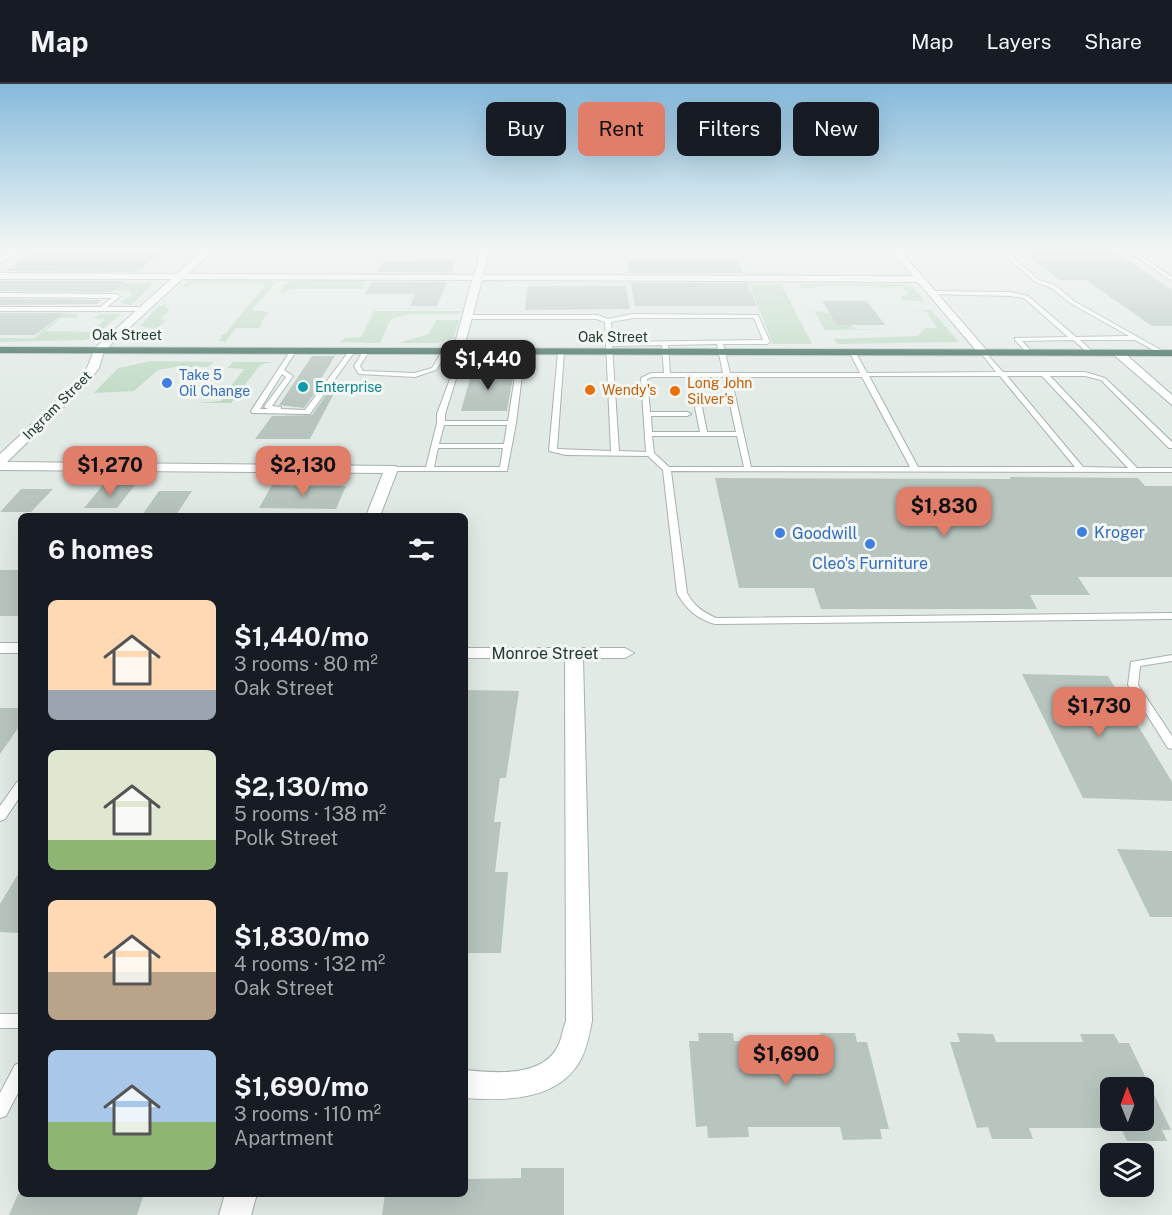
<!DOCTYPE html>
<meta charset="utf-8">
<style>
body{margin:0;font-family:"Public Sans",sans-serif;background:#242831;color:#f1f3f6;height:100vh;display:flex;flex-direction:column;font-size:22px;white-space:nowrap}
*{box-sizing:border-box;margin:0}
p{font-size:20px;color:#9ea1a6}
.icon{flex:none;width:33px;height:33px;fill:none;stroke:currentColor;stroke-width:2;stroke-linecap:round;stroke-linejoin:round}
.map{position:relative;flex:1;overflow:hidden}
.drawer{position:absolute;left:18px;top:429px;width:450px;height:684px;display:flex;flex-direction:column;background:#171b24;border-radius:9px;box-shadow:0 6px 24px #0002}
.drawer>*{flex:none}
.guide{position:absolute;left:486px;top:18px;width:570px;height:54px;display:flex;gap:12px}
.needle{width:39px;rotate:359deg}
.fabs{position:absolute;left:1100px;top:993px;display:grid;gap:12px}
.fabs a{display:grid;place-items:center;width:54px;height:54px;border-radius:9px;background:#171b24;box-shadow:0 6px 24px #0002;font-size:30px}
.price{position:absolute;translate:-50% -51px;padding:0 14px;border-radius:12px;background:#e17e6a;color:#111;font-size:20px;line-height:39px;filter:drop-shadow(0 2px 3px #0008)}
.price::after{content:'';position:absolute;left:50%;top:36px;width:18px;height:14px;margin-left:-9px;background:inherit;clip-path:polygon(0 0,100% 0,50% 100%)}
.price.active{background:#222;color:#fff}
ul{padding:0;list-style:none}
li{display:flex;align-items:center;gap:18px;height:150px;padding:0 30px}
li span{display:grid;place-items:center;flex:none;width:168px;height:120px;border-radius:9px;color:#555}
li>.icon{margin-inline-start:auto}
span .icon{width:72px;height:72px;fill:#fffc;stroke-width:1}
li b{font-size:26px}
h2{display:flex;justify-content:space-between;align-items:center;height:72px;padding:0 30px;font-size:26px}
.tag{padding:0 21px;border-radius:9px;background:#171b24;box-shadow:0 6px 24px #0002;font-size:21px;line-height:54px}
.tag.active{background:#e17e6a;color:#111}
header{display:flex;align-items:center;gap:36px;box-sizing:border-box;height:84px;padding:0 30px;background:#171b24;border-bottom:2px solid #363941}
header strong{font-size:28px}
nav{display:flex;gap:33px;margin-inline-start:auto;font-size:21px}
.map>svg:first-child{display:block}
</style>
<header>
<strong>Map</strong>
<nav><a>Map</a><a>Layers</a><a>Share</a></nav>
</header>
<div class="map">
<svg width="1172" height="1131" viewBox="0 0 1172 1131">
<rect width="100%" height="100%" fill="#e2eae6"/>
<!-- green -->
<path fill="#bed9c3" d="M269,195L276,198L252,226L269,228L260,239H263L259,244H236L225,258L218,256L223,253L220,252L226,249L266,200L193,199L188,203H180L190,196Z
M366,195L362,205H290L285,209L279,208L288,198L295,196Z
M0,199H154L131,221L120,219L132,210L128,207Z
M749,200H781L812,260H773Z
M798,200H900L914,204L925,218L902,216L901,213L908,210L901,202L890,205L870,202H809L816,204L804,205Z
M167,220L165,223L170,225L160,235L166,236L157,245L140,242L159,222Z
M931,226L959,258L838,260L833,255L918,252L925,244H937L926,227H910Z
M374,227H462L458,230H409L391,235L380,259L341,258L345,254L361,253Z
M814,227C831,227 844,237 857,245H906L825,246Z
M64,229L79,231L75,234H61L45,247L91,248L105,235L93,234L100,230H121L95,252L85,256L0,258V254H34Z
M436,236H459L454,253L436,259H399L429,250Z
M151,277L214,278L207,283H174L158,286L134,307L94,309L118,284Z
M233,278H272L260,281L231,319H198L221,317L225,311H205L208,307H227L244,285L227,284Z"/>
<!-- building -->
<path fill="#b8c5bf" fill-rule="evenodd" d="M1018,163H1108L1172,206V242H1152L1086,196H1059Z
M67,167H163L137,188L5,187L31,170H61Z
M455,176L451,189L377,188L383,177Z
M627,176H737L743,189H629Z
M0,197H125L112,208L0,207Z
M372,198H447L437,222H410L415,210H365Z
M631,199H747L757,222H635Z
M528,202H626L630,225L525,226Z
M0,215L102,216L97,220L0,221Z
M822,217H867L885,241H837Z
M0,229H64L35,251H0Z
M312,272H335L319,298H323L304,324L279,321Z
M472,287H514L507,327H461Z
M335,298H340L310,355H255L272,332L312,331Z
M1009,393L1138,394L1145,402H1172V493H1078L1090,511H1030L1037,525H821L814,504H739L715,394L1011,395Z
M103,401H135L117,424H84Z
M272,401L304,402H346L336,425L259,424Z
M21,405H53L31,428H0Z
M159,407H192L176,431H142Z
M0,486H21V532H0Z
M1022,590L1108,592L1172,698V717L1083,714Z
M465,606L519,607L506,694H500L494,738H501L495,788H508L501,869H465Z
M0,624H21V640L0,670Z
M1117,765L1172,767V833H1150Z
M21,785V849L0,848V820Z
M698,949H733L734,957H822L820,949H855L857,958H867L889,1045H880L882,1055L843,1056L840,1043H748L749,1053L708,1054L707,1042L696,1043L689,957H699Z
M957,949L993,950L996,958H1083L1080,950H1114L1119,959H1129L1171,1046H1162L1167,1057H1127L1121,1044H1029L1033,1055H992L988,1043L977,1044L950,958H960ZM1110,1004H1143V1036H1110Z
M521,1084H564V1131H382L385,1110H465V1095L521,1094Z
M18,1110H144L137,1131H9Z"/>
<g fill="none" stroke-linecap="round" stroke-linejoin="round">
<!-- lane casing -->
<g stroke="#a5b1ac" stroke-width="2">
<path id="lane" d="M996,163H1001L1039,196L1056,202L1074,217L1166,269L1161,270L1135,256H1080L1093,268V270L1091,271L1073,256L1022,257L1033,269L1028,270L1015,256V254L1068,253L1024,214L1010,212L931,210L930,209L933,207L1010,208L1028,212L1076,253L1129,252L1070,219L1052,204L1035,198Z
M1122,163H1127L1172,193V197Z
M0,209L117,210L120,212L119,213L107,223H144L147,225L144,227H0V223H100L112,214L0,213Z
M633,230L758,231L770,258L767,260H723L730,289H860L850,269L853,267L856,269L867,289L996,288L981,269L984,267L1003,288H1085L1105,294L1172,358V364H1169L1101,296L1085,292H1050L1137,384H1172V388L671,387L687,509C694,522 703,528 716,534L1172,529V535L715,540C697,535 686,525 677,509L663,386L648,372L566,371L549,367L558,268L561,266L564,268L557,365L611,367L605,238L596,235H467L464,233L467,231H597L608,235ZM633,234H754L763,256L612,258L611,238ZM717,260L723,289H670L668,261ZM662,261L664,289H651L641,294L646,368L619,367L612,262ZM869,292H1000L1075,383H918ZM1007,292H1042L1128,384L1083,383ZM652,293H689L700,348H652L651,332H687L691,330L687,328H650L647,295ZM696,293H724L736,348H707ZM731,293H862L910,383H751ZM652,352H737L744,383H669L654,369Z
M366,265L369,267L360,282L363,287L415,289L432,284L443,266L448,267L436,286L415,293L359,290L354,282L364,266Z
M522,265L525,267L516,339L507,387H388V383H426L437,339V330L450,295L456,266L461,267L456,295L445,330V337H508L519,267ZM444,341H507L504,360H439ZM438,364H503L500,383H434Z
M291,266L296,267L284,286L293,292L272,322L281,323V325L305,326L350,266L355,267L310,330L252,329L251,327ZM282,290L286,293L264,323L268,325H260Z
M1172,571V577L1140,582L1138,601L1172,652V665L1168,664L1128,601L1131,578Z
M21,697V711L5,735L0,737V722L17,698Z
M0,930H21V944H0Z
M21,978V1003L6,1032L0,1034V1009L15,981Z"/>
</g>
<!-- street casing -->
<g stroke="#a5b1ac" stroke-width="2">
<path id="street" d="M15,163H25L0,179V172Z
M207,163H216L188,190L474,191L482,163H490L483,191L913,192L889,163H897L989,269L980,271L918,198L482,196L463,267L458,270L453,267L472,196L182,195L104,267L99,284L86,301L7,378L396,382L398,385L380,432H366L383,389L0,386V370L78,297L87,284L95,264L171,195H0V189L177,190Z
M1114,267H1122L1172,311V321L1114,271Z
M0,559H21V569H0Z
M465,564H625L634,569L625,574H583L592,937C589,951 587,965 580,977C557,1017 505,1017 465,1014V986C496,989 544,994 559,960C562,953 563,944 566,937L565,574H465Z
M225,1110H257L251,1131H219Z"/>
</g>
<!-- highway casing -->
<g stroke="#bdc4c2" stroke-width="2">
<path id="highway" d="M0,263L1172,266V272L0,269Z"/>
</g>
<!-- lane -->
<use href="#lane" fill="#fff" fill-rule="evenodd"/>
<!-- street -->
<use href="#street" fill="#fff" fill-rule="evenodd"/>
<!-- highway -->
<use href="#highway" fill="#346255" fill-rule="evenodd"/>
</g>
<!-- sky -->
<linearGradient id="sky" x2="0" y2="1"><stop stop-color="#85badc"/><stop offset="0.51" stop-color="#f2f6f4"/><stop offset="1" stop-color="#f2f6f4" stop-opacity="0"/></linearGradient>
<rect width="1172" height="321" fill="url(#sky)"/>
<!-- markers -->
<g fill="#3f7fe0" stroke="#f2f7f4" stroke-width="2">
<circle cx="167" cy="299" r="6"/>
<circle cx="1082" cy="448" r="6"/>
<circle cx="780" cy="449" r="6"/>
<circle cx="870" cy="460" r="6"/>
</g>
<circle fill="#0f9aa8" stroke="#f2f7f4" stroke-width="2" cx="303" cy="303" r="6"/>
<g fill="#e8710a" stroke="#f2f7f4" stroke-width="2">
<circle cx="590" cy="306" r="6"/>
<circle cx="675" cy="307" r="6"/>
</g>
<g text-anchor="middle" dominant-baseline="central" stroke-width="6" stroke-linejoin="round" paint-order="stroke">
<!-- far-street labels -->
<g font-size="14" fill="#243932" stroke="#f2f7f4">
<text x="127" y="251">Oak Street</text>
<text x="613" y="253">Oak Street</text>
<text transform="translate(57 321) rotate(-45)">Ingram Street</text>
</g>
<!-- far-shop labels -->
<g font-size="14" fill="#366cbe" stroke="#f2f7f4" text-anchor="start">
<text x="179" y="291">Take 5<tspan x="179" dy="16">Oil Change</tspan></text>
</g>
<!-- far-food labels -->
<g font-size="14" fill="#c56008" stroke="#f2f7f4" text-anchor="start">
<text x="687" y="299">Long John<tspan x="687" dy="16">Silver's</tspan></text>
<text x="602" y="306">Wendy's</text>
</g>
<!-- far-culture labels -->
<g font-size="14" fill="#0d838f" stroke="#f2f7f4" text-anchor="start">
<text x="315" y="303">Enterprise</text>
</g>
<!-- shop labels -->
<g font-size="16" fill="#366cbe" stroke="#f2f7f4" text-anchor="start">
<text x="1094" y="448">Kroger</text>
<text x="792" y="449">Goodwill</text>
<text x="870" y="479" text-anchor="middle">Cleo's Furniture</text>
</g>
<!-- street labels -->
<g font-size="16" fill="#243932" stroke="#f2f7f4">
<text x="545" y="569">Monroe Street</text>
</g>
</g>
</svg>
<div class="fabs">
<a><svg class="needle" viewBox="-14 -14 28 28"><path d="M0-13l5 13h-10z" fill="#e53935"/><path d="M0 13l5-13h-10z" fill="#9ea1a6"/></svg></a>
<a><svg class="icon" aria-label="layers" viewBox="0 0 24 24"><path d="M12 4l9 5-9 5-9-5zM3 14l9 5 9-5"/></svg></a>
</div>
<b class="price active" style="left:488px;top:307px">$1,440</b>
<b class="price" style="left:110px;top:413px">$1,270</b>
<b class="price" style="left:303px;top:413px">$2,130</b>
<b class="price" style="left:944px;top:454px">$1,830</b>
<b class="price" style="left:1099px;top:654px">$1,730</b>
<b class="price" style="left:786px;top:1002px">$1,690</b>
<div class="guide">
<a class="tag">Buy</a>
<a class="tag active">Rent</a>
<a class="tag">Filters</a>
<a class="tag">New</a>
</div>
<section class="drawer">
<h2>6 homes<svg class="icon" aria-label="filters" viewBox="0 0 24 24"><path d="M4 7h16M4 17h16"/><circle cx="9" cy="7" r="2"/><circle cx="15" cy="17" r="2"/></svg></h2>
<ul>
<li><span style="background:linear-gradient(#ffd9b3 75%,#9aa5b1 0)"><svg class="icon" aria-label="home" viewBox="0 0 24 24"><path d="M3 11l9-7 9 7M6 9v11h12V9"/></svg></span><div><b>$1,440/mo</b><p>3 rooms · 80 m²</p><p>Oak Street</p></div></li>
<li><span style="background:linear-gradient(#dfe7d0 75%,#8fb573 0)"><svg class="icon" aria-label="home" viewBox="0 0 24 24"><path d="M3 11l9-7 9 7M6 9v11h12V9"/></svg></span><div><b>$2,130/mo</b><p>5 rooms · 138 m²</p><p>Polk Street</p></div></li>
<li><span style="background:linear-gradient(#ffd9b3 60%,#b9a48a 0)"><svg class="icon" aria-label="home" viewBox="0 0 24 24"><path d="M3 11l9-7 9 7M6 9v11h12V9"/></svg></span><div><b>$1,830/mo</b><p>4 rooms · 132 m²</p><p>Oak Street</p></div></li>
<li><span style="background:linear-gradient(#a9c7e8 60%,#8fb573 0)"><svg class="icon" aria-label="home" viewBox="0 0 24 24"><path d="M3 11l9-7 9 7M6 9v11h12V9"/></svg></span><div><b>$1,690/mo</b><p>3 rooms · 110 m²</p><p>Apartment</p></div></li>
</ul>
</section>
</div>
